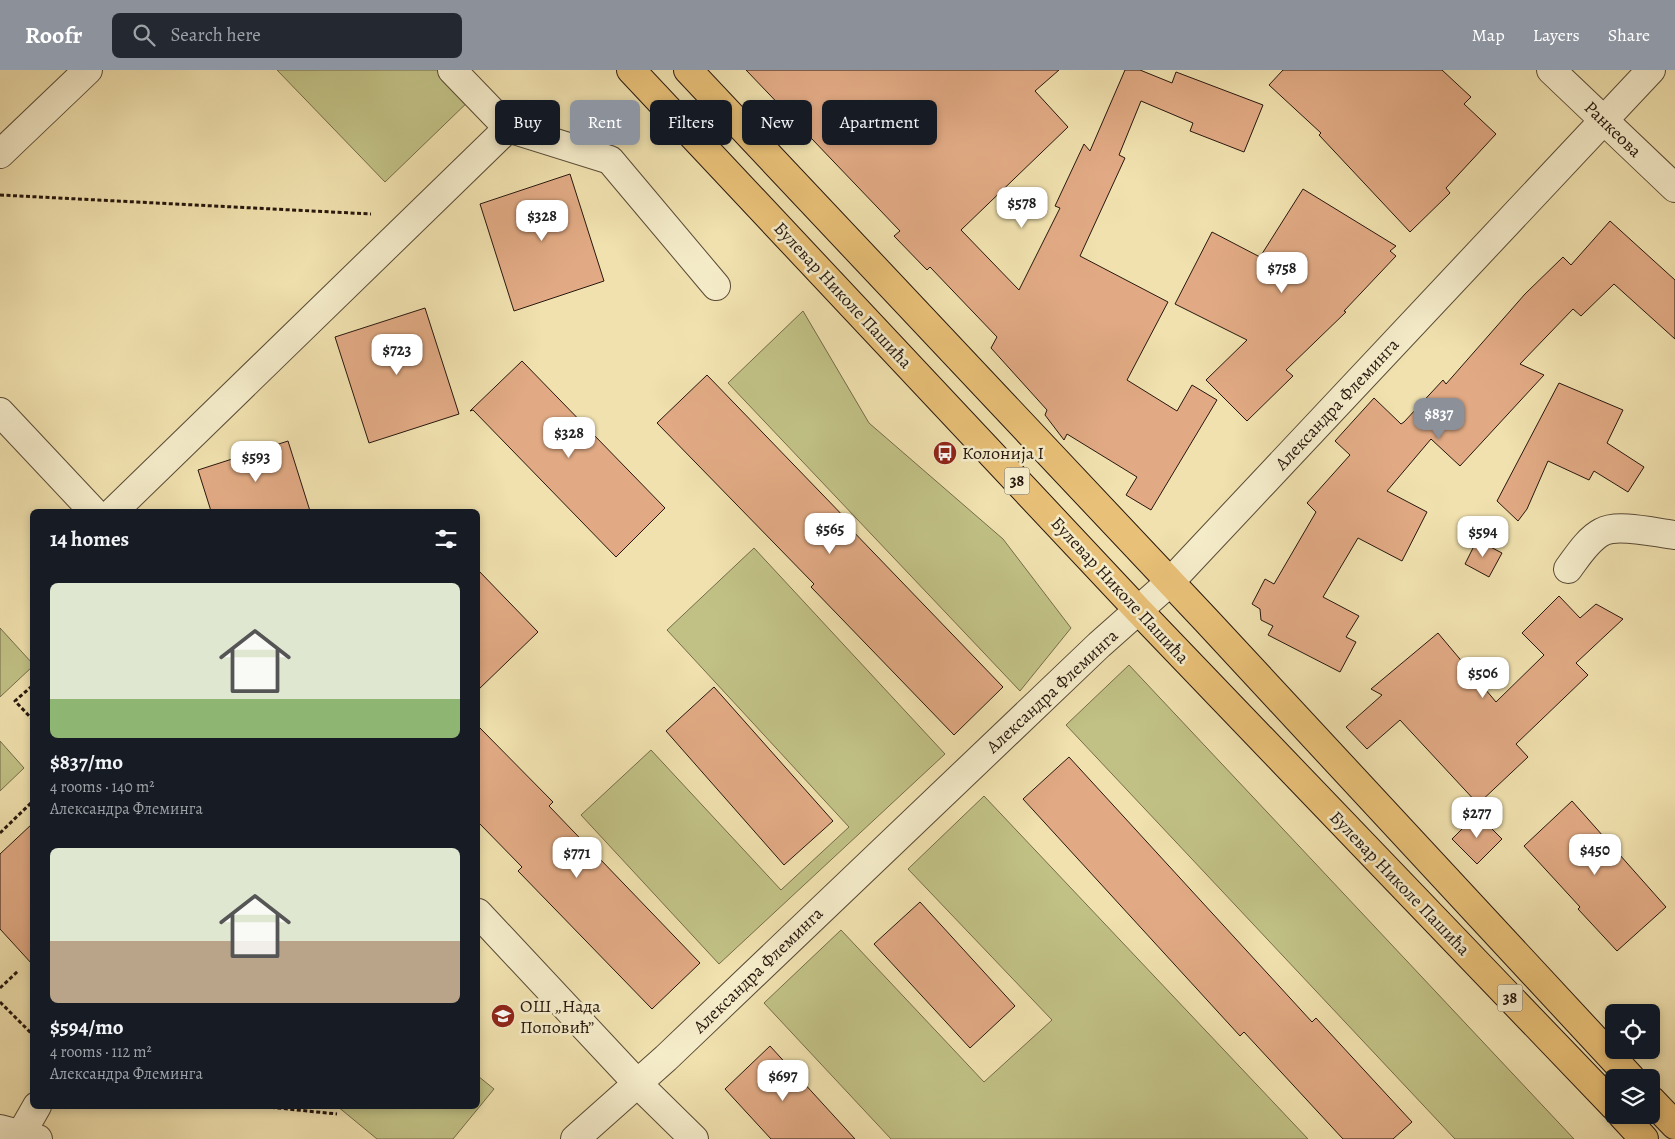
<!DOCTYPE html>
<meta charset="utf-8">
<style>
body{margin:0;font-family:Alegreya,serif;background:#242831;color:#f1f3f6;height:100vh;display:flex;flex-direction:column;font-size:19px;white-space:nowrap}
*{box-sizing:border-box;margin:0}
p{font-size:16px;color:#9ea1a6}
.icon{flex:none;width:28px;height:28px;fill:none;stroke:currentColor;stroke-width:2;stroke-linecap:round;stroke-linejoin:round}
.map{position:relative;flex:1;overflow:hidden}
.details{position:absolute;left:30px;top:439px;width:450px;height:600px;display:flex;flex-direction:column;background:#171b24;border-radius:8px;box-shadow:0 2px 8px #0003}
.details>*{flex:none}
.guide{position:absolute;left:495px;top:30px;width:475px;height:45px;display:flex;gap:10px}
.controls{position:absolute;left:1605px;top:934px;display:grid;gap:10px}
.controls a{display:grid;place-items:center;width:55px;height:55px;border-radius:8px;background:#171b24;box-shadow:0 2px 8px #0003;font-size:25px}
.price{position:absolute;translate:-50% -42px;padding:0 11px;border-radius:10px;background:#fff;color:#222;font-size:16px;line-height:32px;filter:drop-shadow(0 1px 2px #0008)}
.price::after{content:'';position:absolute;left:50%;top:30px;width:15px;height:11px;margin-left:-8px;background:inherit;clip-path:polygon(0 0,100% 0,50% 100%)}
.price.on{background:#8c9099;color:#fff}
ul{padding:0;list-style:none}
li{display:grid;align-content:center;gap:10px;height:265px;padding:0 20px}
li span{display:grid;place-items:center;height:155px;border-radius:8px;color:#555}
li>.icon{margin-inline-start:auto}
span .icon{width:90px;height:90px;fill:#fffc;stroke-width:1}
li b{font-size:21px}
h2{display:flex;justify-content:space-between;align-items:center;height:60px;padding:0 20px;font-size:21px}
.chip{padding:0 18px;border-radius:8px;background:#171b24;box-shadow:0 2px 8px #0003;font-size:18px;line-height:45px}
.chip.on{background:#8c9099;color:#fff}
header{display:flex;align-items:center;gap:30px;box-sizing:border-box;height:70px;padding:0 25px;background:#8c9099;color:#fff}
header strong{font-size:24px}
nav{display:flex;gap:28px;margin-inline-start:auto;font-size:18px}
.search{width:350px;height:45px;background:#242831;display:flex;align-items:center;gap:12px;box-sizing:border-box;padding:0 18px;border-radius:8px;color:#9ea1a6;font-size:19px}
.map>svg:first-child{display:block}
</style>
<header>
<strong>Roofr</strong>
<div class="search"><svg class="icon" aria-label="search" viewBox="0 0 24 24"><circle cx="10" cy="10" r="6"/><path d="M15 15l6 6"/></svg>Search here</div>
<nav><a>Map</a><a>Layers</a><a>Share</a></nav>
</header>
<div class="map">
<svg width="1675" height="1069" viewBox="0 0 1675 1069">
<rect width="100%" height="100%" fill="#f0e1ae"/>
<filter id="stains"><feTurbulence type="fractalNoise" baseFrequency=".004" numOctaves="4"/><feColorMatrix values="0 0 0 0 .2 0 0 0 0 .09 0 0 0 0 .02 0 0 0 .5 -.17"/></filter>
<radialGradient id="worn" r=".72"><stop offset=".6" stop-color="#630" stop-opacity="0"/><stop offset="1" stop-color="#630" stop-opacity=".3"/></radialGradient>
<!-- green -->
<path fill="#c1c185" stroke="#746c4a" d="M277,0H448L474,26L385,112Z
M803,241L869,353L1003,469L1071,558L1020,621L728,313Z
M754,478L945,684L719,894L581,745L651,680L781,820L849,757L667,560Z
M0,558L32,593V597L0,627Z
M1129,595L1574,1069H1455L1066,655Z
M0,671L24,698L0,721Z
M984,726L1308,1069H891L764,933L841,860L984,1012L1052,950L908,799Z
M478,1006L494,1019L453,1069H377L337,1036H478Z"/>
<!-- building -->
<path fill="#e1aa84" stroke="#27170e" d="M746,0H1059L1035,21L1068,57L961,160L1019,220L1060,138L1055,136L1084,74L1090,81L1125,0H1140L1172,13L1176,2L1263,35L1244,82L1190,61L1193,53L1141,31L1119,85L1125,88L1080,186L1168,232L1127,310L1177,341L1192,315L1217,330L1151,440L1126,425L1137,407L1067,364L1064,370L1045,345L1047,340L991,278L997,267L930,197L927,200L894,166L900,161Z
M1283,0H1442L1471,27L1464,34L1496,64L1446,118L1450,123L1410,162L1319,65L1321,63L1269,15Z
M570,104L604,211L514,241L480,134Z
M1303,119L1396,176L1390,181L1396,186L1344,241L1346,242L1286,300L1293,306L1247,351L1206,310L1247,270L1175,234L1212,162L1260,187Z
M1610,151L1675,210V269L1614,214L1581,246L1573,239L1520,294L1544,305L1460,396L1431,369L1387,421L1427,442L1402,491L1358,468L1323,527L1359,546L1346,567L1356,572L1340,602L1268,565L1273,556L1261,550L1260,539L1252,534L1265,509L1274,514L1316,442L1307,433L1350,385L1335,371L1374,328L1401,354L1404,352L1443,310L1446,314L1525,224L1563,187L1571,195Z
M425,238L459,344L369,373L335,267Z
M522,291L665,438L616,487L473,340L470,341Z
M707,305L850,453L847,455L1003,617L954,665L811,517L814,514L657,353Z
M1559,313L1623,340L1607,373L1644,397L1628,422L1594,401L1589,410L1548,391L1527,439L1518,451L1497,431Z
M288,371L310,441H211L198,400Z
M1477,470L1502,483L1489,507L1465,494Z
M478,500L538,562L478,620Z
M1559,526L1580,548L1596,534L1623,549L1576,593L1588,605L1516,674L1528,687L1478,734L1400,650L1367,679L1346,657L1382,625L1371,619L1438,563L1496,632L1544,585L1522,563Z
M714,617L833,751L784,795L666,661Z
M478,656L553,732L549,736L700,893L652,939L518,801L522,797L478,752Z
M1069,687L1312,952L1316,948L1412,1052L1393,1069H1343L1244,962L1240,966L1023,729Z
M1572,731L1666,837L1617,881L1578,839L1580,837L1524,776Z
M1477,744L1502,769L1477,794L1452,769Z
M32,754V894L0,859V784Z
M920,832L1015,936L970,978L874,874Z
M770,976L855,1069H771L725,1019Z"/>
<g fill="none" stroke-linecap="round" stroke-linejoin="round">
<!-- minor casing -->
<g stroke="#594a36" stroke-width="30">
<path id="minor" d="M452,0L508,58L610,90L716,216
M1551,0L1675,118
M0,84L88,0
M0,342L93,441
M114,441L508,58
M1568,499C1577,487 1588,469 1602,462C1618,453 1656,463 1675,465
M478,843L638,1014L694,1069
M0,1059L38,1069
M21,1064L37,1036
M575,1069L666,988L1099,575L1170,512L1651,0"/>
</g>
<!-- major casing -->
<g stroke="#27170e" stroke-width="30">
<path id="major" d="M631,0L1139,541L1614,1036
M688,0L1206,550L1631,1008
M1651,1030L1675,1055
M1622,1045L1644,1069"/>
</g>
<!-- path -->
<path stroke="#27170e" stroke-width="3" stroke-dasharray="4 2.5" stroke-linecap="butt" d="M0,125L371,144
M32,616L15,631L32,649
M0,763L32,732
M0,918L18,901
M0,932L32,964
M258,1036L337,1044"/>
<!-- minor -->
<use href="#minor" stroke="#f5ecca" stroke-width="28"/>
<!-- major -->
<use href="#major" stroke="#e8c077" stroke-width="28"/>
</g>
<!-- icons -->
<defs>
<g id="bus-disc" transform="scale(1.25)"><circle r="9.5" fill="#8f2418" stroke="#f5ecca"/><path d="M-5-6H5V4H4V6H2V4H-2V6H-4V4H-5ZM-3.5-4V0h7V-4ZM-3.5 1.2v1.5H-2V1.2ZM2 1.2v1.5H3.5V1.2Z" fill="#fff"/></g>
<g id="school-disc" transform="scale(1.25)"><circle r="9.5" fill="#8f2418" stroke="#f5ecca"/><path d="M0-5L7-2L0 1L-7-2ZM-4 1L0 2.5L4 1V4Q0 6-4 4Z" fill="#fff"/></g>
</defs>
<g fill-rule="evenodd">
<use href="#bus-disc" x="945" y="383"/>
<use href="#school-disc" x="503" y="946"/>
</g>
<g text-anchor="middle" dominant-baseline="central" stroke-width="5" stroke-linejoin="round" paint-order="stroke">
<!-- shield labels -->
<g fill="#f5ecca" stroke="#655746" stroke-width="1">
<rect x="1004.5" y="397.5" width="25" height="27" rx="4"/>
<rect x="1497.5" y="914.5" width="25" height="27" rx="4"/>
</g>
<g font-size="16" font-weight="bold" fill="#27170e">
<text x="1017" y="411">38</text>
<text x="1510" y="928">38</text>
</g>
<!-- street labels -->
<g font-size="18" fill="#27170e" stroke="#f5ecca">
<text transform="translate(1613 59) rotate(44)">Ранкеова</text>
<text transform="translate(843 225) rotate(47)">Булевар Николе Пашића</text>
<text transform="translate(1337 334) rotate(-47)">Александра Флеминга</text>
<text transform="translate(1120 520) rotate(47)">Булевар Николе Пашића</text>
<text transform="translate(1052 621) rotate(-43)">Александра Флеминга</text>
<text transform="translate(1400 813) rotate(46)">Булевар Николе Пашића</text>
<text transform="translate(758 900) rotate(-44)">Александра Флеминга</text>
</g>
<!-- poi labels -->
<g font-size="18" fill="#27170e" stroke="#f5ecca" text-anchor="start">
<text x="962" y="383">Колонија I</text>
<text x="520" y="936">ОШ „Нада<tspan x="520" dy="21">Поповић”</tspan></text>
</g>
</g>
<rect width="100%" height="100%" filter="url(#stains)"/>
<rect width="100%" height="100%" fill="url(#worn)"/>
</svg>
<div class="controls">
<a><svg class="icon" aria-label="locate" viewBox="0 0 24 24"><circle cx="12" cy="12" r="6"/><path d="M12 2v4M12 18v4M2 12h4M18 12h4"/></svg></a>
<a><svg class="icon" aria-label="layers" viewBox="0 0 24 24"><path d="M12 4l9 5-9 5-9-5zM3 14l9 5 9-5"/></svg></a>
</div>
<b class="price" style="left:1022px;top:159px">$578</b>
<b class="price" style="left:542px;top:172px">$328</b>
<b class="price" style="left:1282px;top:224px">$758</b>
<b class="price" style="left:397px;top:306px">$723</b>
<b class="price on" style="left:1439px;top:370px">$837</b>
<b class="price" style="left:569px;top:389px">$328</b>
<b class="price" style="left:256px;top:413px">$593</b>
<b class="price" style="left:830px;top:485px">$565</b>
<b class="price" style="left:1483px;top:488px">$594</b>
<b class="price" style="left:1483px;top:629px">$506</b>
<b class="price" style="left:1477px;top:769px">$277</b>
<b class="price" style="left:1595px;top:806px">$450</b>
<b class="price" style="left:577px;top:809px">$771</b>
<b class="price" style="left:783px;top:1032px">$697</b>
<div class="guide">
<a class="chip">Buy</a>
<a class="chip on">Rent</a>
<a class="chip">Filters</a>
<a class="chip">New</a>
<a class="chip">Apartment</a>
</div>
<section class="details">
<h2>14 homes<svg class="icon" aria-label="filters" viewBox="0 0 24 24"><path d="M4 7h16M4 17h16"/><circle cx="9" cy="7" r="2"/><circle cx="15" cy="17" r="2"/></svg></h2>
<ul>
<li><span style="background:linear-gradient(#dfe7d0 75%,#8fb573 0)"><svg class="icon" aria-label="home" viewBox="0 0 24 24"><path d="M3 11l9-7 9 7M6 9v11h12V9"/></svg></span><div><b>$837/mo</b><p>4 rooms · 140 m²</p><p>Александра Флеминга</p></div></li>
<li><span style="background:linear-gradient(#dfe7d0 60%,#b9a48a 0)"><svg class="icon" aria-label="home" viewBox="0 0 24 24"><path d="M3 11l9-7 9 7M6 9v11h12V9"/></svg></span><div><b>$594/mo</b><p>4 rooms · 112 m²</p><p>Александра Флеминга</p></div></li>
</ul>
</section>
</div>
